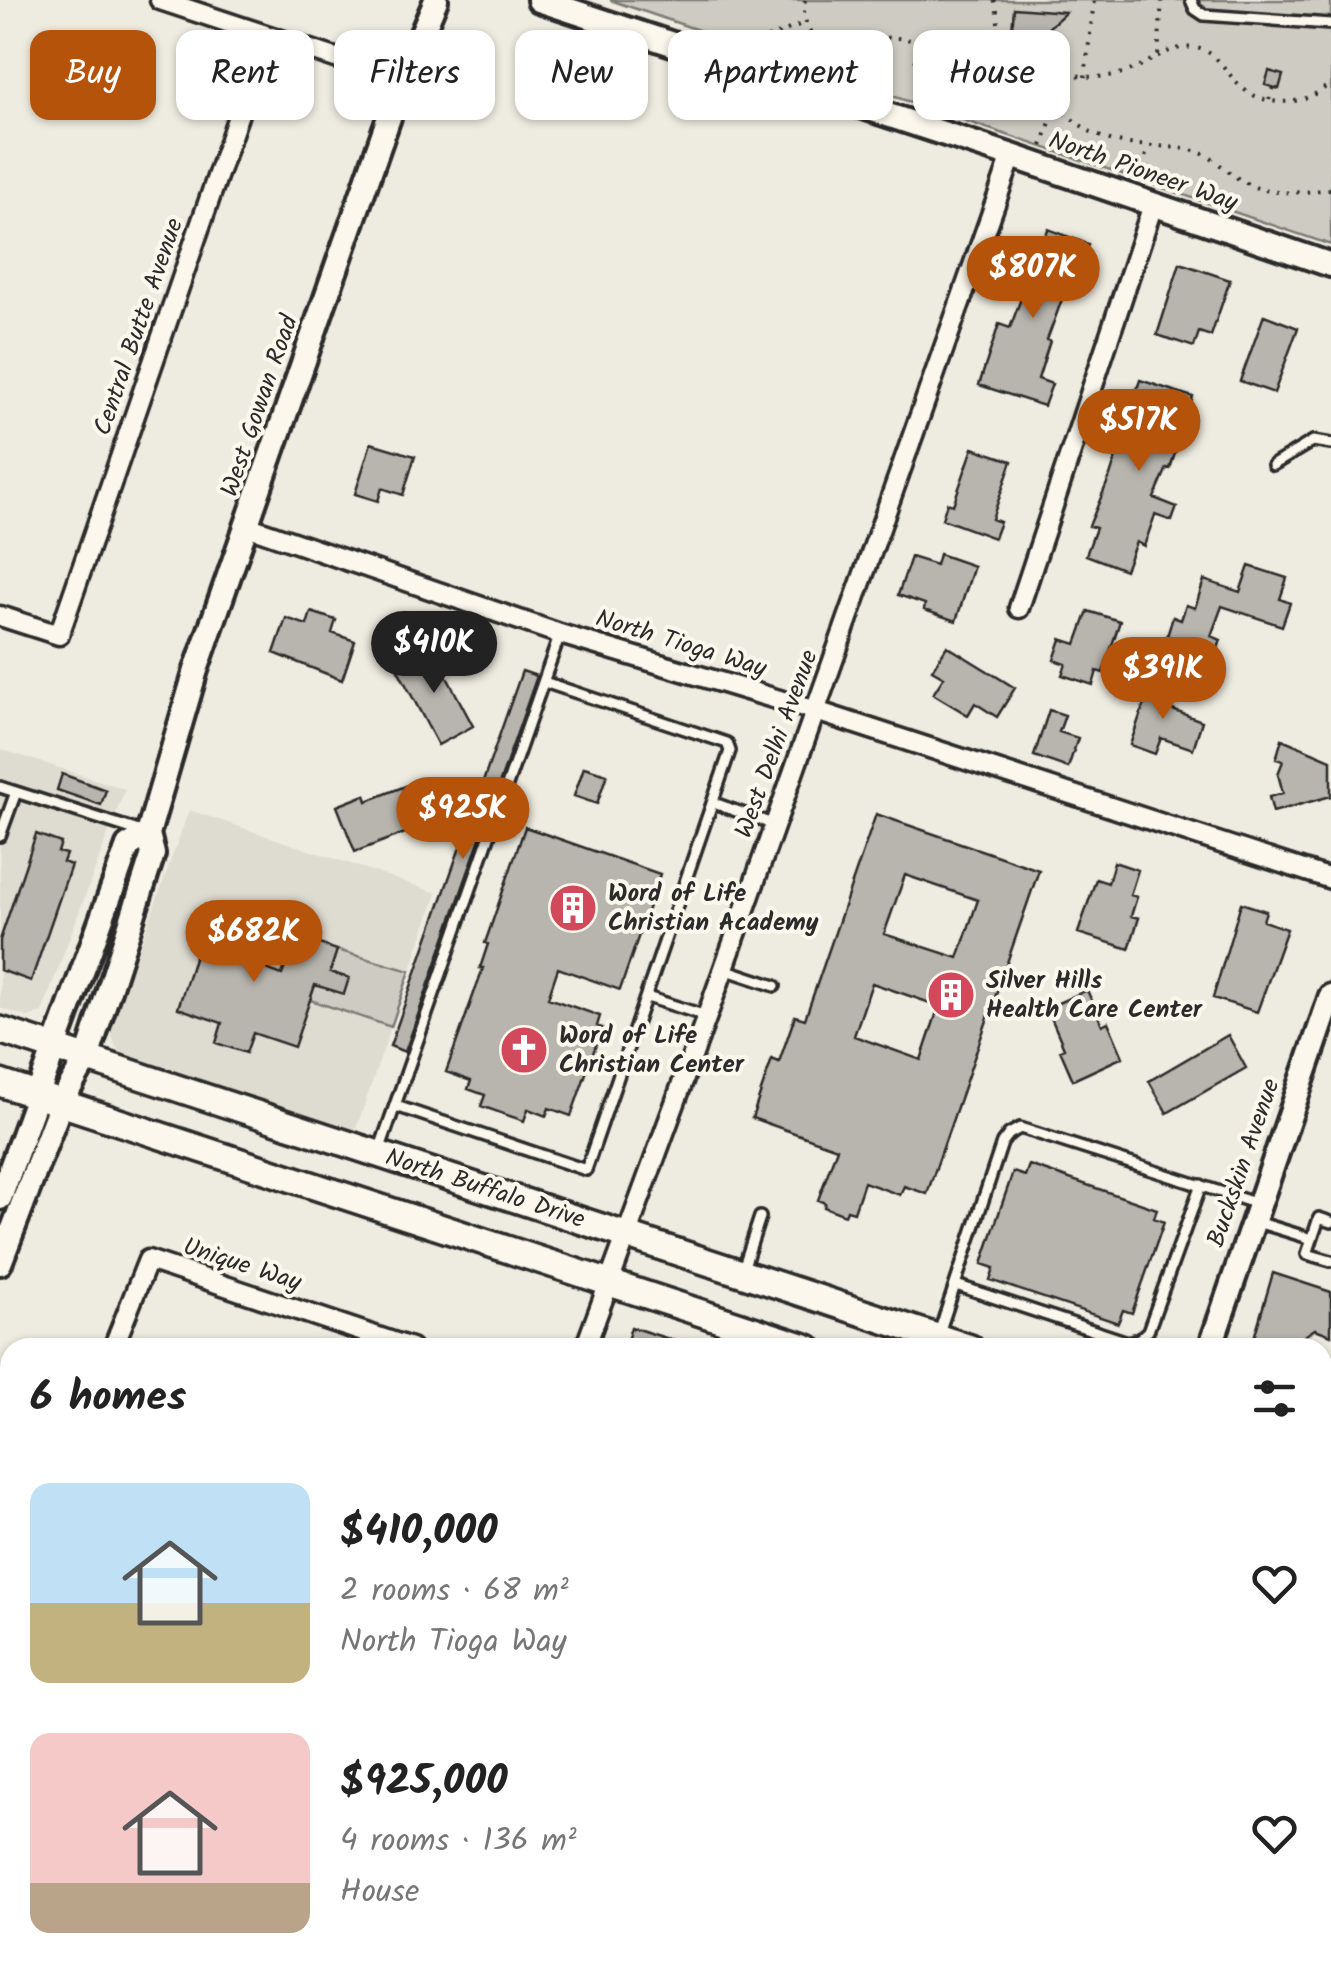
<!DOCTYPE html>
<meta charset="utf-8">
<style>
body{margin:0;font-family:Kalam,sans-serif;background:#f2f2f2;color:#222;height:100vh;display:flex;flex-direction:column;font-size:38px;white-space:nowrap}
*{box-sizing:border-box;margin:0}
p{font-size:32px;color:#767676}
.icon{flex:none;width:55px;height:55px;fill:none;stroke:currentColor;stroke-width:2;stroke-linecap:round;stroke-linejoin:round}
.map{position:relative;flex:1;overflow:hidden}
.sheet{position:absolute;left:0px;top:1338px;width:1332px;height:642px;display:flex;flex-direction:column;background:#fff;border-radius:30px 30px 0 0;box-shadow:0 2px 8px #0004}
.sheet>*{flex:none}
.hud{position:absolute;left:30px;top:30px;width:1272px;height:90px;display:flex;gap:20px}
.price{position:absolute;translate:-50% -85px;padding:0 22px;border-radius:35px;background:#b45309;color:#fff;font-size:32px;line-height:65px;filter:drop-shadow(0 2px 5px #0008)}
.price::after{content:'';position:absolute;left:50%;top:60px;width:30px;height:22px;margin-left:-15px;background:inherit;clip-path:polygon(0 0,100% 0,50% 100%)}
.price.active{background:#222;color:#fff}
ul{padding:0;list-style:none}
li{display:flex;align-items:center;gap:30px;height:250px;padding:0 30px}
li span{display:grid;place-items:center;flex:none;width:280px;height:200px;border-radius:20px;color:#555}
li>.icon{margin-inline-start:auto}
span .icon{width:120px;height:120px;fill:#fffc;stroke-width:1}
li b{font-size:42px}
h2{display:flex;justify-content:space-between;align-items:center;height:120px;padding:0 30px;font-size:42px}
.pill{padding:0 35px;border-radius:20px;background:#fff;box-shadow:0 2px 8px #0004;font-size:35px;line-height:90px}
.pill.active{background:#b45309;color:#fff}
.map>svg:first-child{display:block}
</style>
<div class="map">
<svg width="1331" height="1978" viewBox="0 0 1331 1978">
<rect width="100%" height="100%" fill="#eeebe0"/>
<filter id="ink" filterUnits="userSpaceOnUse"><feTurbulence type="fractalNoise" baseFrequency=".01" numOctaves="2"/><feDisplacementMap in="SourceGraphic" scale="20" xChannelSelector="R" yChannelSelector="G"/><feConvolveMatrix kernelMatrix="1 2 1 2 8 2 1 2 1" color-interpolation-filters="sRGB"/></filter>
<g filter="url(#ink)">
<!-- built -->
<path fill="#dedbd1" d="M0,749L125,789L42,1012L28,1017L0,1008Z
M189,810L437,893L355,1132L125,1057L116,1047L111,1032L115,1016Z
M1331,1855V1978H1284L1287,1970H1322L1323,1877Z"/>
<!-- green -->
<path fill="#cecbc2" stroke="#7c7b76" stroke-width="2.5" d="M610,0H1331V245Z
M248,915L297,931L273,1001L225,984Z
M337,950L410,971L391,1027L310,1000L319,973L328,976Z"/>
<!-- building -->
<path fill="#b8b5ae" stroke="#2b2b2b" stroke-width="2.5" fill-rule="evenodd" d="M1014,8L1066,12L1047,29L1046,44L1011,42Z
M1269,71L1283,75L1279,89L1265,85Z
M1048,229L1088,244L1080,266L1075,264L1047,340L1050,341L1038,379L1052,384L1044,406L979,385L999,324L1010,328L1022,296L1013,292L1027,254L1038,258Z
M1180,263L1230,280L1211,336L1199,332L1194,347L1157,335Z
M1264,315L1298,328L1274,393L1240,381Z
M1140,380L1193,397L1170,469L1167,468L1154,498L1177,507L1172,521L1155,515L1144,546L1136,542L1125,570L1086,555L1096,528L1089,526L1110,476Z
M371,443L415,456L403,495L382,488L378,501L355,494Z
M973,448L1012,461L992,519L1000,522L994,538L942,519L947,503L953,505Z
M939,554L974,566L956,621L924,610L925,604L898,595L911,557L936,565Z
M1249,566L1287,578L1280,599L1290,603L1282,626L1222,606L1211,636L1221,640L1213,663L1164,646L1173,617L1181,620L1186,605L1195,608L1204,580L1240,592Z
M1088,611L1120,621L1103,673L1097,671L1093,685L1062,675L1066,664L1054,660L1061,639L1076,644Z
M311,612L336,620L332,633L355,641L342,680L274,653L286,618L307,625Z
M947,646L1015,688L997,717L975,703L968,715L933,694L944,677L932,670Z
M431,647L473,726L438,745L396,666Z
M522,671L537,676L405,1052L390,1046Z
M1152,680L1174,688L1167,708L1202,721L1193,749L1161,738L1155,754L1130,745Z
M1049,710L1065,715L1059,732L1078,738L1068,768L1034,756Z
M1282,739L1331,760V796L1273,812L1269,797L1283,793L1278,774L1283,761L1276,759Z
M584,767L607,774L597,804L574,796Z
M62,774L106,790L101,805L57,790Z
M413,783L429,824L355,852L337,806L365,795L367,801Z
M876,814L1039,870L927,1194L904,1186L900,1195L864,1182L854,1212L847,1210L845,1215L824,1207L825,1203L818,1200L837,1148L752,1118L772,1059L779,1062L795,1016L805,1019ZM905,875L978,900L958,958L884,934ZM872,983L939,1006L921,1060L854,1036Z
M525,827L660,874L620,990L558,968L548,998L600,1016L597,1026L602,1028L571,1116L549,1108L546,1116L528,1109L524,1121L481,1106L485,1095L468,1089L471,1081L446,1072L483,968H480L488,944L485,943Z
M36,834L61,843L58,852L66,854L63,862L71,865L31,981L0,970V940Z
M1114,862L1138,870L1130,895L1137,897L1131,916L1139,918L1129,949L1078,933L1096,879L1108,883Z
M1241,903L1266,911L1263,921L1287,929L1257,1012L1213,998Z
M205,905L247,919L234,957L282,975L296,936L337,950L330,972L349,978L344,994L315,985L294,1047L253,1033L246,1053L216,1043L222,1023L178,1008L202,934L197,932Z
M1087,990L1102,1025L1108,1022L1123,1057L1073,1080L1060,1050L1064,1048L1047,1008Z
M1228,1035L1246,1068L1167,1113L1149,1081Z
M1029,1165L1157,1209L1154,1218L1164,1222L1132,1313L1123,1310L1118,1323L990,1280L994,1268L982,1264L1001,1207L1013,1172L1025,1176Z
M1273,1273L1331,1292V1335L1315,1329L1300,1339L1297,1348H1251Z
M631,1327L685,1344V1348H625Z"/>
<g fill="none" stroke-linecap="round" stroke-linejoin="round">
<!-- service casing -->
<g stroke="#2b2b2b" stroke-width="16">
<path id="service" d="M1191,0L1195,9L1204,15L1331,24
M1273,465L1313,441L1331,444
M0,787L145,833
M714,803L775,825
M0,836L16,792
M724,969L775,986
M647,997L706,1016
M396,1106L586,1170L730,751L727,743L544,682
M379,1151L560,634
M1257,1222L1312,1239
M1331,1222L1319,1218L1307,1254L1331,1261
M743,1269L760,1217
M956,1285L1128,1342L1139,1339L1148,1331L1201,1185
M939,1333L1002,1143L1009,1134L1020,1128L1258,1204
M1322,1964L1331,1942
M1317,1977L1331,1970
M292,1978L295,1970"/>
</g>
<!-- minor casing -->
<g stroke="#2b2b2b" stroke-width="25">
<path id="minor" d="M160,0L402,80
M247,526L560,634L816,711L1331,879
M1019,608L1153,205
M0,616L59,635L266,35
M113,1348L148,1260L411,1348
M585,1348L707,1016L1012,156
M0,1666L10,1669
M348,1978L351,1970
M858,1978L861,1970"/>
</g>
<!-- tertiary casing -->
<g stroke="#2b2b2b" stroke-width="30">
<path id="tertiary" d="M539,0L1012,156L1331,265
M0,1198L128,846L148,834
M0,1263L61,1103L87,1058L153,854L148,834L196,670L402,80L436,0
M1210,1348L1331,996"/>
</g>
<!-- secondary casing -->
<g stroke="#2b2b2b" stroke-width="32">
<path id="secondary" d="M0,1030L970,1348
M0,1083L808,1348
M1322,1469L1331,1472
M1322,1512L1331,1515"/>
</g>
<!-- path -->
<path stroke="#2b2b2b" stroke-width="4" stroke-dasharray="2.5 8" stroke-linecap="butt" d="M805,0C800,24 814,46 840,48C850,48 860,43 869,40C885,36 907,37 922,44C938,52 947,70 962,80C984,94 1012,87 1036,96C1059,104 1079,130 1107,139C1137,149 1168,143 1198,152C1212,156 1224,169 1236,177C1266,198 1296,193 1331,189
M994,0C1000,14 995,31 1005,43C1014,55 1027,51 1039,57C1046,60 1051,66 1058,69C1079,79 1104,79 1126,72C1151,64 1167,44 1196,48C1219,52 1226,74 1241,87C1267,109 1308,106 1331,82
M748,46L804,23
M1158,55L1162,0
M915,62L924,46
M1085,77L1094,0
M1269,100L1273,87
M1042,146L1055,107
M1139,177L1148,148"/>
<!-- service -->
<use href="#service" stroke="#fbf7ec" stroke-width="9"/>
<!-- minor -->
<use href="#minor" stroke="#fbf7ec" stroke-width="18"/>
<!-- tertiary -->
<use href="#tertiary" stroke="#fbf7ec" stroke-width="22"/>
<!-- secondary -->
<use href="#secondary" stroke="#fbf7ec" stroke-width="25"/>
</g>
</g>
<!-- icons -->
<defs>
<g id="building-disc" transform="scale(2.5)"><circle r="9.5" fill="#d1495b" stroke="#fbf7ec"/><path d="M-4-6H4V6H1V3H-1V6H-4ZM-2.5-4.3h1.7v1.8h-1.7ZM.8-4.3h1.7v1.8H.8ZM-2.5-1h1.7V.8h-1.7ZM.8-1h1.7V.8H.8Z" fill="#fff"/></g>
<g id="church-disc" transform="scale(2.5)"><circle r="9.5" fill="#d1495b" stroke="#fbf7ec"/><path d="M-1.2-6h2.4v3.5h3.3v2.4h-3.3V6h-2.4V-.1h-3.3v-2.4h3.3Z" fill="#fff"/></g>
</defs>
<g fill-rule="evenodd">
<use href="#building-disc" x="573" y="908"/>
<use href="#building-disc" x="951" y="995"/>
<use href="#church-disc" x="524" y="1050"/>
</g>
<g text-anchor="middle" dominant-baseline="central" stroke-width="8" stroke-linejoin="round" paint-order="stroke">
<!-- street labels -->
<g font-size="25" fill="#2b2b2b" stroke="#fbf7ec">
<text transform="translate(1143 172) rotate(19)">North Pioneer Way</text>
<text transform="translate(139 327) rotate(-71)">Central Butte Avenue</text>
<text transform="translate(260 406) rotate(-71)">West Gowan Road</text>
<text transform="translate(681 644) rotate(17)">North Tioga Way</text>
<text transform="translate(777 744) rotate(-70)">West Delhi Avenue</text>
<text transform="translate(1244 1163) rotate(-71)">Buckskin Avenue</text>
<text transform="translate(485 1189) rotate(18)">North Buffalo Drive</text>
<text transform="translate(242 1265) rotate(18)">Unique Way</text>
</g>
<!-- poi labels -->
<g font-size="25" font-weight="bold" fill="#2b2b2b" stroke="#fbf7ec" text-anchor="start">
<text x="608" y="894">Word of Life<tspan x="608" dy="29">Christian Academy</tspan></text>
<text x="986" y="981">Silver Hills<tspan x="986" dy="29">Health Care Center</tspan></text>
<text x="559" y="1036">Word of Life<tspan x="559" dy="29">Christian Center</tspan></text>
</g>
</g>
</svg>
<b class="price" style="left:1033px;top:321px">$807K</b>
<b class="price" style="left:1139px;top:474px">$517K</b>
<b class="price active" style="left:434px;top:696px">$410K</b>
<b class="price" style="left:1163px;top:722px">$391K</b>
<b class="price" style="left:463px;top:862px">$925K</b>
<b class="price" style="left:254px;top:985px">$682K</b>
<div class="hud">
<a class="pill active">Buy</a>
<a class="pill">Rent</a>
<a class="pill">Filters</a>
<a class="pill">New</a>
<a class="pill">Apartment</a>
<a class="pill">House</a>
</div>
<section class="sheet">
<h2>6 homes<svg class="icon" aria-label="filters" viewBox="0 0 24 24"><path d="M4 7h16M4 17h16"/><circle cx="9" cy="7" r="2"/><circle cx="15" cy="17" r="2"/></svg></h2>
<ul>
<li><span style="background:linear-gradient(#bfe0f5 60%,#c2b280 0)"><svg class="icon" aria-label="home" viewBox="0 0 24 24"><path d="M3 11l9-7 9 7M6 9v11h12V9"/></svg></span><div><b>$410,000</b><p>2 rooms · 68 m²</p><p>North Tioga Way</p></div><svg class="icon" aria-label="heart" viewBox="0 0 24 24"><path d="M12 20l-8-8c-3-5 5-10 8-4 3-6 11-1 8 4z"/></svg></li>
<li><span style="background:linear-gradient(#f6c9c9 75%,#b9a48a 0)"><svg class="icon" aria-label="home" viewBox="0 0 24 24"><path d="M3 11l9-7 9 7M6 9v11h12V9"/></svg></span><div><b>$925,000</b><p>4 rooms · 136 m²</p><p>House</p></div><svg class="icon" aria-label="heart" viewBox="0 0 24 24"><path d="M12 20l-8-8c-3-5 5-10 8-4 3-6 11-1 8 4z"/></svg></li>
</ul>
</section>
</div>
